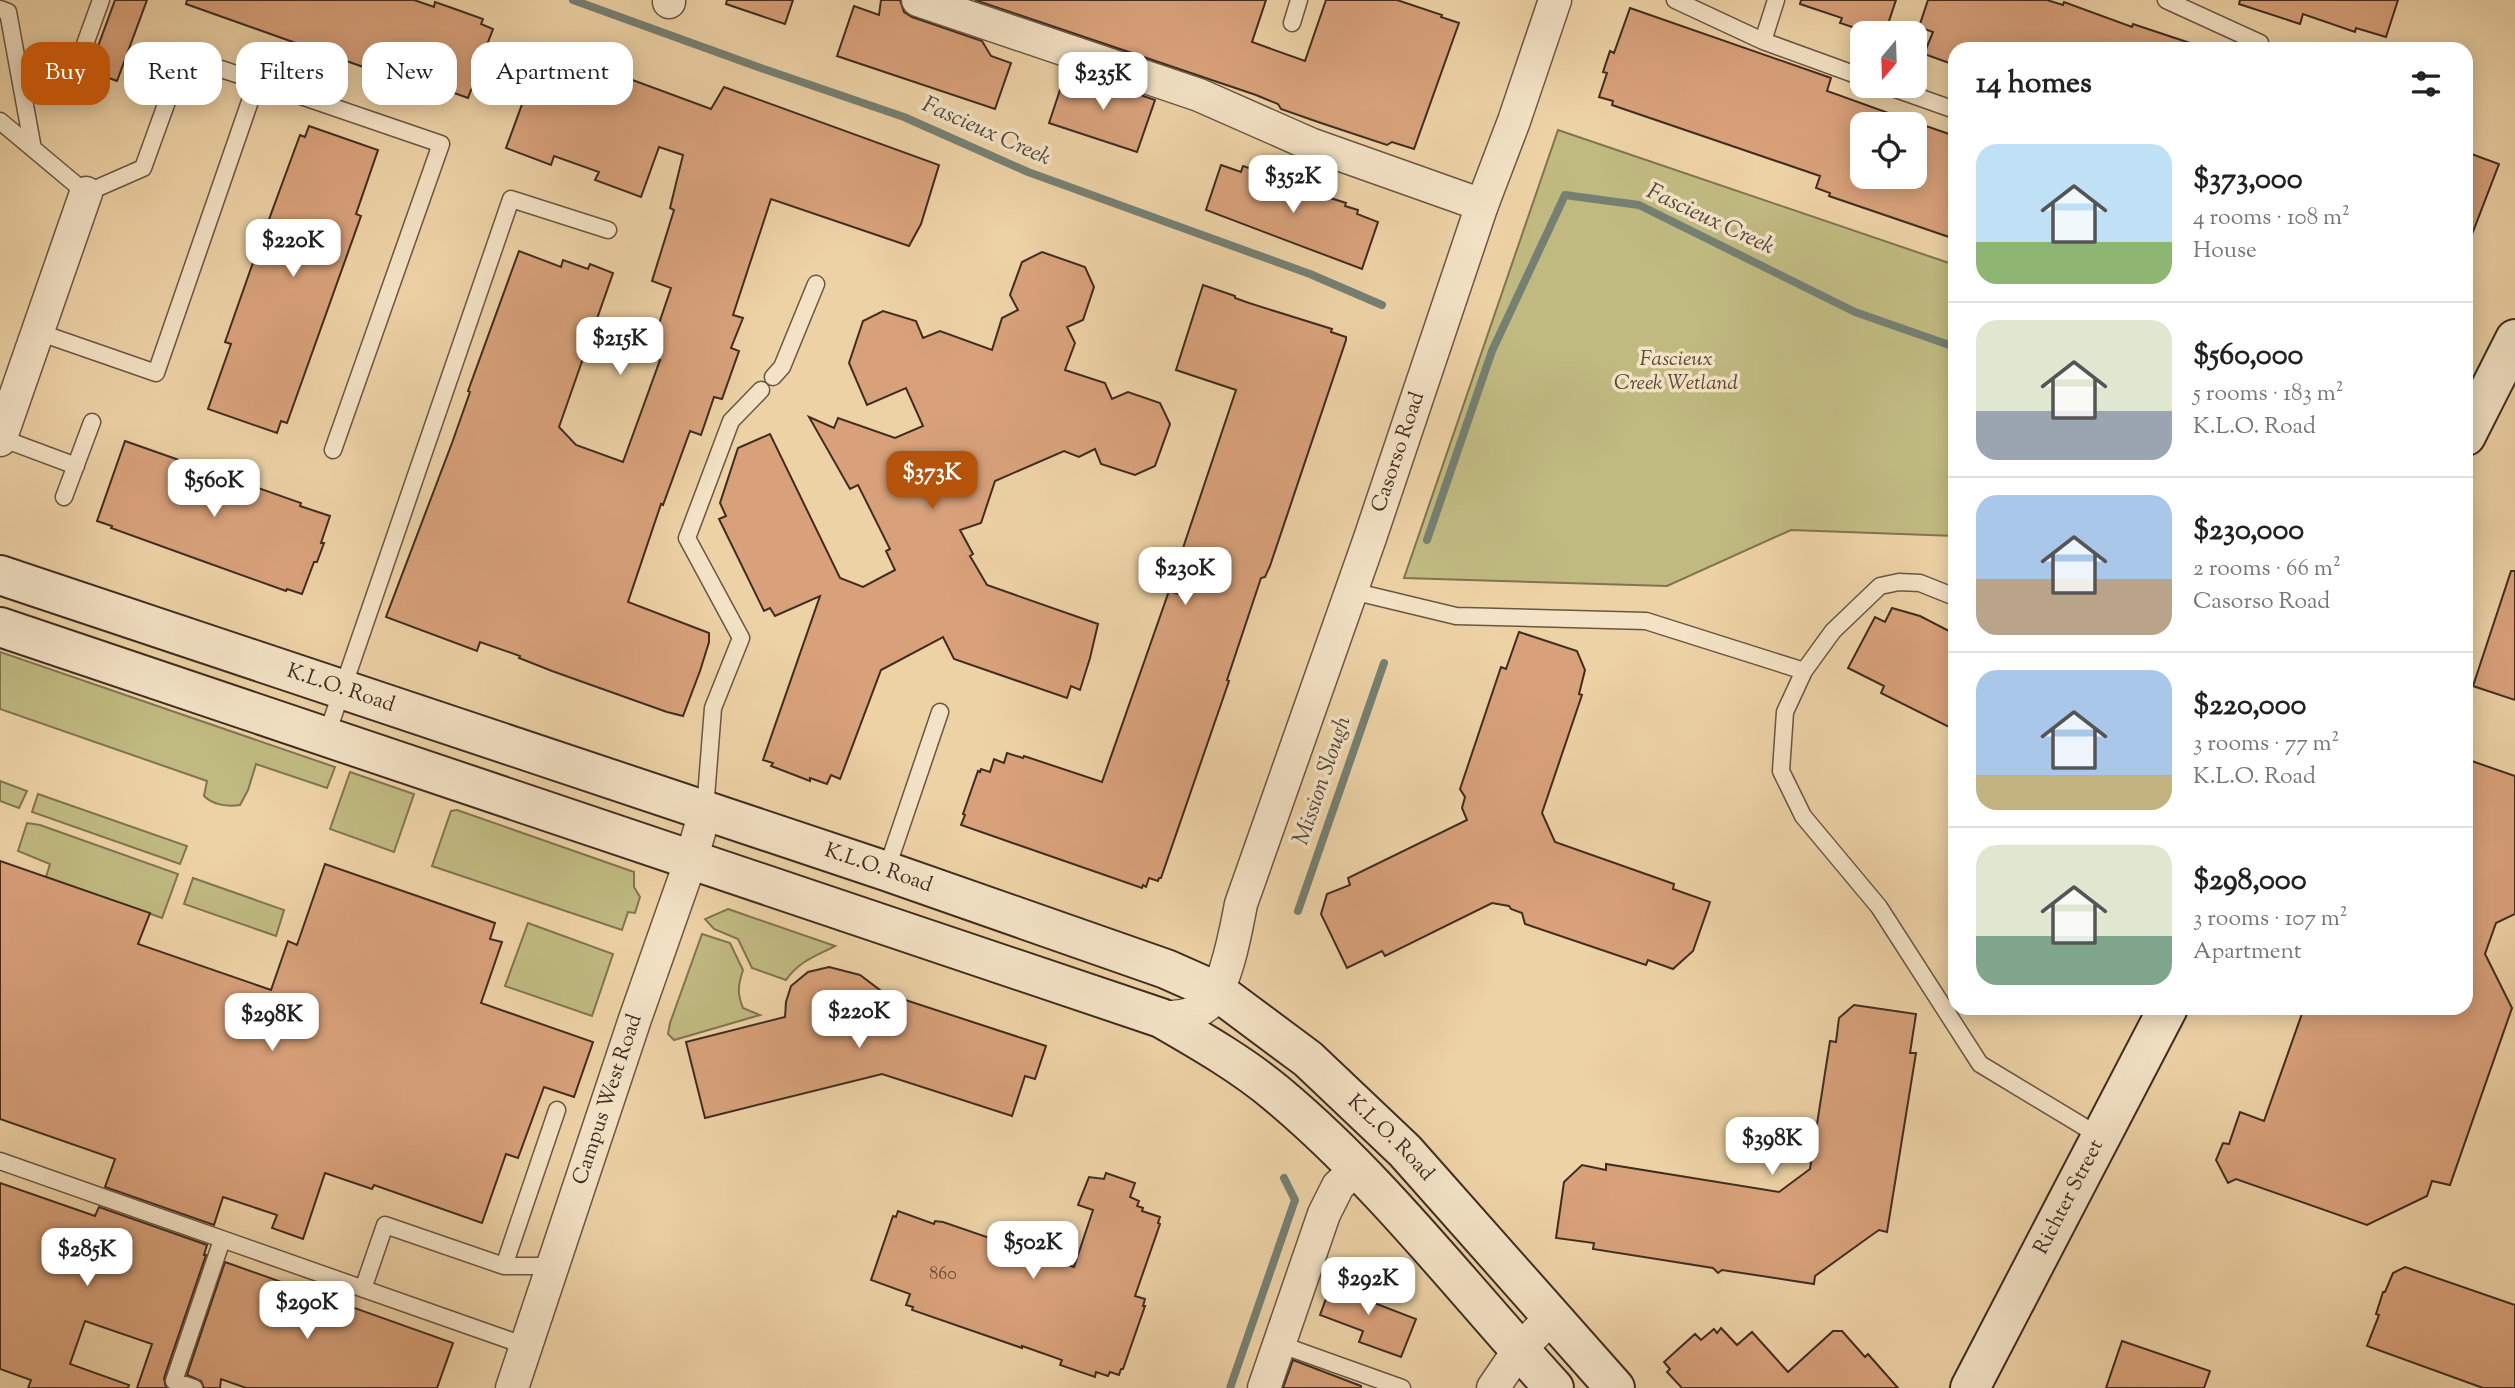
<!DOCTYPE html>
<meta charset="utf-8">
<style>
body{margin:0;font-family:"Sorts Mill Goudy",serif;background:#f6f6f6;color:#222;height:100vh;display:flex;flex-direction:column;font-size:26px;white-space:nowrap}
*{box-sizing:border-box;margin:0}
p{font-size:23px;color:#767676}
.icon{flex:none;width:38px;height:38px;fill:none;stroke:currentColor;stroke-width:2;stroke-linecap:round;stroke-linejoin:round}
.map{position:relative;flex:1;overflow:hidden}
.side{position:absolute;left:1948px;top:42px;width:525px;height:973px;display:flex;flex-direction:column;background:#fff;border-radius:21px;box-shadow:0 4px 18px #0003}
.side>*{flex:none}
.guide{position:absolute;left:21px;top:42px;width:665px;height:63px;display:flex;gap:14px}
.needle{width:46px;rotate:199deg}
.buttons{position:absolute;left:1850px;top:21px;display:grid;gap:14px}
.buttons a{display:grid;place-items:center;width:77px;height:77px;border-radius:14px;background:#fff;box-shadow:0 4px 18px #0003;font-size:35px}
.price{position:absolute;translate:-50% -60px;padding:0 16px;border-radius:14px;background:#fff;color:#222;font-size:23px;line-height:46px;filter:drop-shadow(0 2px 4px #0008)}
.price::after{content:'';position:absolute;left:50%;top:42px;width:21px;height:16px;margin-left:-10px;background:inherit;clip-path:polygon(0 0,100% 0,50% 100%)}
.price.current{background:#b45309;color:#fff}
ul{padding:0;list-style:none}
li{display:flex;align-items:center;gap:21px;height:175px;padding:0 28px}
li+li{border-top:2px solid #e0e0e0}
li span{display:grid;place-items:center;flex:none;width:196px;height:140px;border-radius:21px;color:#555}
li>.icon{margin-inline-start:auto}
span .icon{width:84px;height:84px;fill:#fffc;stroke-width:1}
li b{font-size:30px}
h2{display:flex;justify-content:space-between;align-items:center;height:84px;padding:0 28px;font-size:30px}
.chip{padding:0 24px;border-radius:21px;background:#fff;box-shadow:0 4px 18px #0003;font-size:24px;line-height:63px}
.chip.current{background:#b45309;color:#fff}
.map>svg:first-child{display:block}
</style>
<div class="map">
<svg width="2515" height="1388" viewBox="0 0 2515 1388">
<rect width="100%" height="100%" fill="#edd2a6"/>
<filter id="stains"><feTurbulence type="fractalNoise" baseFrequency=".00286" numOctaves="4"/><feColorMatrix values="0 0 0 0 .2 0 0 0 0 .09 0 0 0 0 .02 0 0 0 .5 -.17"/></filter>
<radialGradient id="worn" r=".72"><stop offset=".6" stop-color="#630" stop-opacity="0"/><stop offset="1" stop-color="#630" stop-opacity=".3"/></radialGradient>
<!-- green -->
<path fill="#c0ba81" stroke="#807451" stroke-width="2" d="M1558,130L1955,265V536L1791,530L1667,586L1404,578Z
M0,652L335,767L327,788L256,764L248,790L240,805C228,807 213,805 204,796L207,781L0,709Z
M350,772L414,794L394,852L330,829Z
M0,781L27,791L19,808L0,801Z
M38,794L187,846L180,864L32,812Z
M457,810L634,872V887L640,897L635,913L628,912L622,930L432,866L451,811Z
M27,823L40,825L178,874L162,918L46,877L50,864L18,851Z
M193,878L284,910L276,936L184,904Z
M728,909L835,946C816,956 799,961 786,980L752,968L738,939L714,929L705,919Z
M528,923L613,954L592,1016L505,986Z
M702,934L730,943L743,970C738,985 737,994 743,1008L760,1015L674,1040L668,1034L670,1023Z"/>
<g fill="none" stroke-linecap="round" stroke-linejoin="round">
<!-- stream -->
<path stroke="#758073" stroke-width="8" d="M573,0L758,67L904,117L1028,172L1310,274L1382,305
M1427,540L1492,351L1565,195L1639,205L1855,312L1955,347
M1298,911L1384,663
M1230,1388L1295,1200L1284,1178"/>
</g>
<!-- building -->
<path fill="#d8a17a" stroke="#3f2d21" stroke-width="2" d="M115,0H147L117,81L89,71Z
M187,0H414L434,7L435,2L455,9L483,19L481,24L493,29L482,58L488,60L481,79L476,77L468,98L404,75L402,81L383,74L186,4Z
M727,0H793L785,24L726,4Z
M881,0H900L904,12L912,17L982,41L991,56L1011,63L995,109L837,56L854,6L879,15Z
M975,0H1266L1252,42L1305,61L1326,0H1397L1442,15L1441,17L1459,23L1414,149L1392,142L1387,145L1318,122L1281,109L1278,104L1256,95Z
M1801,0H1896L1885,33L1862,25L1861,30L1840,23L1842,18L1800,4Z
M1928,0H2047L2063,5L2064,2L2132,27L2133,24L2196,45L2195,49H1955V65L1924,54L1933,32L1919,27Z
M2240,0H2398L2386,37L2356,28L2355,32L2303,14L2300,24L2239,4Z
M1630,8L1831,78L1827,91L1911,121L1910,124H1862V177H1914V158L1926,126L1955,136V239L1829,196L1830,193L1816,188L1820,176L1612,105L1613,101L1599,97L1607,73L1603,72L1610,51L1614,53Z
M543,47L711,109L724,87L939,165L921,224L909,246L771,199L733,315L743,318L731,348L739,351L722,399L714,397L701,435L690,431L663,505L661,504L628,602L709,633V642L700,671L683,716L667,712L552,671L519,658L520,656L480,642L477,651L386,617L452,443L470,392L468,391L519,251L561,267L563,260L588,269L590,264L613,273L559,427L576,445L623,462L660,360L648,356L671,288L652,281L674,210L670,208L683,155L659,147L641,197L595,180L599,172L554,156L551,165L506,148Z
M1086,76L1155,100L1137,152L1049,123L1064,78L1083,84Z
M309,126L378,150L356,214L361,216L287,423L281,421L277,433L208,409L231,344L225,342L250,271L300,135L305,137Z
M2466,152L2499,164L2469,242L2466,241Z
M1221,165L1241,172L1243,166L1270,175V178L1283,183L1346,203L1345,206L1358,210L1357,214L1378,222L1362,269L1206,210Z
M1042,252L1085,267L1094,287L1083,320L1067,327L1075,343L1065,370L1105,383L1112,399L1128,392L1160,403L1170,424L1155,466L1135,475L1101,464L1095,449L1079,457L1064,451L995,481L981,523L960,530L973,554L970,556L987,585L1098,624L1090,658L1080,690L1071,686L1067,698L954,659L943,637L881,670L840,779L831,775L827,784L810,778V781L771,766L773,763L763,760L820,596L775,616L770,608L764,611L719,519L726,516L720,503L738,448L770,434L840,578L863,587L895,570L886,551L890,549L858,485L850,489L809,417L834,428L838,418L895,438L923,426L906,388L867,405L849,363L863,321L883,311L916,321L923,338L940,331L992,350L1002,318L1018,310L1010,295L1022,262Z
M1203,285L1235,296V298L1249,303L1332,329L1331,332L1346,337V340L1270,566L1265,577L1261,578L1227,680L1229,681L1161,878H1159L1158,881L1149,878L1146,887L1143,885L1142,888L961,825L965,815L963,814L978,771L980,772L981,769L990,772L994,759L1004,763L1007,753L1023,758L1024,756L1102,782L1169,591L1179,594L1193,555L1184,552L1183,548L1236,390L1176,370Z
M125,441L301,503L300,506L330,516L321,543H324L317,562H314L302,594L287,589L286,591L208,563L111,528L112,526L97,521Z
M2511,571H2515V700L2473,686Z
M1892,608L1920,616L1955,634V730L1881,693L1884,686L1848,668L1875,617L1885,622Z
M1519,632L1577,651L1585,670L1579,694L1582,695L1542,813L1555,842L1674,884L1673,889L1710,902L1693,951L1673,969L1648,960L1646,965L1525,924L1522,913L1511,909L1509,906L1492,903L1385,956L1382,951L1347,968L1321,914L1327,894L1350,885L1348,878L1467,820L1462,808L1465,797L1460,789L1501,667L1506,669Z
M2466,759L2515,776V914L2496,923L2485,954L2512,1008L2450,1185L2432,1181L2427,1196L2367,1225L2236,1179L2228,1183L2216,1160L2223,1143L2229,1144L2240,1112L2264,1121L2304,1008H2466Z
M0,861L150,913L138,944L271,990L288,941L297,945L325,864L495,923L490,939L502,942L481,1003L593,1042L574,1097L544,1087L518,1158L506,1154L482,1223L374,1185L372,1189L325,1173L303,1239L272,1228L277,1215L223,1197L214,1225L105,1187L115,1159L0,1119Z
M829,967L860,975L884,993L1046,1046L1035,1079L1025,1076L1012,1116L882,1074L705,1118L686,1042L785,1017L786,1002L791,986L808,972Z
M1854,1005L1916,1014L1910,1053H1916L1887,1232L1879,1230L1869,1237L1815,1276L1814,1284L1722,1270L1718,1273L1713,1268L1593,1249L1594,1243L1556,1238L1564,1182L1582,1165L1606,1170V1164L1779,1192L1810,1169L1830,1041L1836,1042L1839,1018Z
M1106,1173L1135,1183L1130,1197L1139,1201L1137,1206L1143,1208L1142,1211L1160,1217L1158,1223L1160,1224L1135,1296L1145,1299L1143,1306H1145L1123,1369H1121L1119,1375L1110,1372L1108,1376L1096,1372L1095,1377L1060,1365L1062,1360L1022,1346V1348L912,1310L913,1307L906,1305L910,1294L871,1280L893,1216L896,1217L898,1211L934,1224L935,1221L943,1222L1074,1267L1093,1210L1078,1205L1089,1177L1104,1179Z
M0,1183L95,1216L99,1207L207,1245L204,1255H206L164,1378L166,1388H137L152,1344L85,1321L70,1364L129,1385L128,1388H28L31,1380L0,1369Z
M225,1262L453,1343L437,1388H246L221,1379L220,1388H204L201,1381L187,1375Z
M2405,1267L2515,1305V1388H2483L2367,1346L2379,1315L2376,1314L2383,1292H2385L2393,1273Z
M1334,1277L1377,1293L1374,1303L1416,1319L1401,1357L1359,1342L1363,1331L1320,1315Z
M1721,1328L1737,1345L1752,1332L1788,1372L1833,1331H1842L1865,1357L1868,1354L1898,1388H1682L1667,1372L1670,1369L1664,1362L1695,1334L1701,1340L1714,1329L1717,1333Z
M2122,1341L2210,1371L2204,1388H2106Z
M1293,1360L1361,1386V1388H1283Z"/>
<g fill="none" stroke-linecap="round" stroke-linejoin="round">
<!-- service casing -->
<g stroke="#6a5642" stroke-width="19">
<path id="service" d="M1675,0L1763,41L1776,0
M2166,0L2260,43L2261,49
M0,9L8,12L33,149
M1292,23L1299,0
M1763,41L1862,77
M1887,86L1955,110
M22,88L72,80L101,0
M0,121L86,193L143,168L177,74L188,62L203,63L257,81
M38,332L156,373L257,81L441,144L333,450
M773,377L782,367L816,284
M1,438L76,466
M64,497L92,422
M1352,591L1456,616L1646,621L1804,671L1785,712L1781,771L1803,816L1879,907L1980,1064L2101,1137
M1804,671L1833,631L1880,586L1899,582L1920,583L1955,597
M326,737L511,199L608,230
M705,810L713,708L741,638L687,538L731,421L761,390
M886,871L940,712
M0,1161L526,1346
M504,1266L557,1110
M363,1289L385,1225L504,1266H553
M1279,1344L1402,1388
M194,1388L174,1381L222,1240"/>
</g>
<!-- minor casing -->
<g stroke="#6a5642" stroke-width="35">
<g id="minor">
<path d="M918,0L1199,95L1310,144L1482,205"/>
<path d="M669,2V0"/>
<path d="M0,440L86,193"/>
<path id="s1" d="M1161,1018C1177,1017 1194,1016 1207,1005C1226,988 1236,930 1241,904L1370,538L1482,205L1514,121L1555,0"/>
<path id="s2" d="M512,1388L635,1019L691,860L705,812"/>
<path d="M1264,1388L1324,1214L1338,1186L1357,1168"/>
<path d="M1493,1388L1519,1350L1552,1317"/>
</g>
</g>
<!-- secondary casing -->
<g stroke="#3f2d21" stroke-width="42">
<g id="secondary">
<path d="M2466,436L2515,339"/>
<path id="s3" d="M0,575L886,871L1166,969L1218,992L1308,1059L1405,1151L1615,1388"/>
<path d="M0,627L1161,1018C1199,1040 1243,1065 1277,1094C1380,1180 1463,1289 1554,1388"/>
<path id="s4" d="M1970,1388L2168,1008"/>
</g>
</g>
<!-- service -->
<use href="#service" stroke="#f3e2c5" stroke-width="16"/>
<!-- minor -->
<use href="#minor" stroke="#f3e2c5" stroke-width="32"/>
<!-- secondary -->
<use href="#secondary" stroke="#f3e2c5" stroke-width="38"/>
</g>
<g text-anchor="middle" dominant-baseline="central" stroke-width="7" stroke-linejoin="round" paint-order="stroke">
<!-- number labels -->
<g font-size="18" fill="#654a37">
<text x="943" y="1275">860</text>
</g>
<!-- park labels -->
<g font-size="21" font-style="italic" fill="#594934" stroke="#f3e2c5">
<text x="1676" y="360">Fascieux<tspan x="1676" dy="24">Creek Wetland</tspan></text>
</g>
<!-- street labels -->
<g font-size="21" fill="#3f2d21" stroke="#f3e2c5">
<text stroke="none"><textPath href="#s1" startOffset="635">Casorso Road</textPath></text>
<text stroke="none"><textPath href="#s3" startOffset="359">K.L.O. Road</textPath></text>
<text stroke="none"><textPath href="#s3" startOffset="926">K.L.O. Road</textPath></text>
<text stroke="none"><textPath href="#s2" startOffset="304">Campus West Road</textPath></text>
<text stroke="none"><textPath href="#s3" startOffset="1514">K.L.O. Road</textPath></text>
<text stroke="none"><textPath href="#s4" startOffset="215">Richter Street</textPath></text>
</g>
<!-- water labels -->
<g font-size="23" font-style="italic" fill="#51493c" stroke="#f3e2c5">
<text transform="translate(986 132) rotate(24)">Fascieux Creek</text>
<text transform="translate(1710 220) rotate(25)">Fascieux Creek</text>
<text transform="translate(1323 781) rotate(-71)">Mission Slough</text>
</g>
</g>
<rect width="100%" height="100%" filter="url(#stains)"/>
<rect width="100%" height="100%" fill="url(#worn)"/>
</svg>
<div class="buttons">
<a><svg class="needle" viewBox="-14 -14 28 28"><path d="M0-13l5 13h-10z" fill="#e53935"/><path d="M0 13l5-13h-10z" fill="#767676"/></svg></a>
<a><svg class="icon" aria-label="locate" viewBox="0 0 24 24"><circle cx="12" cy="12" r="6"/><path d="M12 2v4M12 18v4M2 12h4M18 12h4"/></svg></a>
</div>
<b class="price" style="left:1103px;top:112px">$235K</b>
<b class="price" style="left:1293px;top:215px">$352K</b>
<b class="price" style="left:293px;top:279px">$220K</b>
<b class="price" style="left:620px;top:377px">$215K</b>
<b class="price current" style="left:932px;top:511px">$373K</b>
<b class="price" style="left:214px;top:519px">$560K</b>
<b class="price" style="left:1185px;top:607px">$230K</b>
<b class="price" style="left:859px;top:1050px">$220K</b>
<b class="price" style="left:272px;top:1053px">$298K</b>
<b class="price" style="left:1772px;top:1177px">$398K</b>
<b class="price" style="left:1033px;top:1281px">$502K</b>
<b class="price" style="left:87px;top:1288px">$285K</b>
<b class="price" style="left:1368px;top:1317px">$292K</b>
<b class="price" style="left:307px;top:1341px">$290K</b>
<div class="guide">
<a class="chip current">Buy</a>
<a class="chip">Rent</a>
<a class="chip">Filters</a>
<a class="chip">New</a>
<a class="chip">Apartment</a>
</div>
<section class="side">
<h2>14 homes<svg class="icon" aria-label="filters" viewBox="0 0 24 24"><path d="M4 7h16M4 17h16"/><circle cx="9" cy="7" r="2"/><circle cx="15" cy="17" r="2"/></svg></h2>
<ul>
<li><span style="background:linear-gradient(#bfe0f5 70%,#8fb573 0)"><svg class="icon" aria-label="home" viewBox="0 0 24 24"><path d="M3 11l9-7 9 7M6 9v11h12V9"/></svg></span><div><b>$373,000</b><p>4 rooms · 108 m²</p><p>House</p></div></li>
<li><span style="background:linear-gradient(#dfe7d0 65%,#9aa5b1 0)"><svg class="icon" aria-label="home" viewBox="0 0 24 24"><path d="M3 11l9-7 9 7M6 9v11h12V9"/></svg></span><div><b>$560,000</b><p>5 rooms · 183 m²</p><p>K.L.O. Road</p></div></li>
<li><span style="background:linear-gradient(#a9c7e8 60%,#b9a48a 0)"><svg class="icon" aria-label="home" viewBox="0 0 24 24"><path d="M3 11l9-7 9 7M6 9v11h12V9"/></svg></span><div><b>$230,000</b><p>2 rooms · 66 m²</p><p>Casorso Road</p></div></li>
<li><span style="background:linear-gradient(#a9c7e8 75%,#c2b280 0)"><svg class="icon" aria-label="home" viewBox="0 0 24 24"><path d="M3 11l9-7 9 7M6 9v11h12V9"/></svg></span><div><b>$220,000</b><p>3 rooms · 77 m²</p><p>K.L.O. Road</p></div></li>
<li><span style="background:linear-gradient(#dfe7d0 65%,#7fa58c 0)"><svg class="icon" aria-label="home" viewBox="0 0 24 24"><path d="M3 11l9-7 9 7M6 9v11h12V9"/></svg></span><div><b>$298,000</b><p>3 rooms · 107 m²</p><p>Apartment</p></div></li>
</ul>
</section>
</div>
